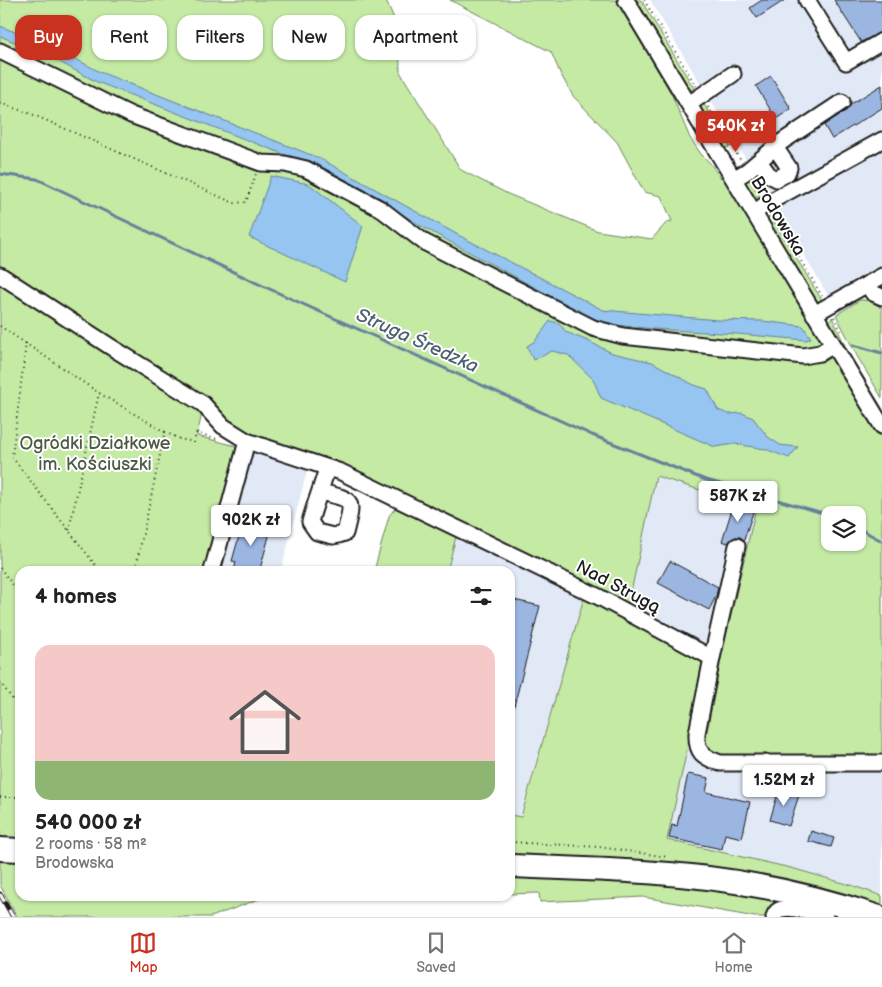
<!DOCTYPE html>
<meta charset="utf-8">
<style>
body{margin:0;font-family:"Balsamiq Sans",sans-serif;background:#f6f6f6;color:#222;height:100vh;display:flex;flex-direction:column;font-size:19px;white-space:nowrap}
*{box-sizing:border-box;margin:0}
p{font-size:16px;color:#767676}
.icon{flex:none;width:28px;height:28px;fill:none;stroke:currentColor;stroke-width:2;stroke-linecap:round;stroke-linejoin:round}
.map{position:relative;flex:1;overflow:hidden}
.panel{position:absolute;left:15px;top:566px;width:500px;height:335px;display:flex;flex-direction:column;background:#fff;border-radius:15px;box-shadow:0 1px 4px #0004}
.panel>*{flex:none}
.top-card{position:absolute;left:15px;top:15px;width:500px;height:45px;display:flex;gap:10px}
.fabs{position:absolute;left:821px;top:506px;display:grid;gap:10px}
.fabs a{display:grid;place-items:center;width:45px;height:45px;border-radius:10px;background:#fff;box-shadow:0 1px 4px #0004;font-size:25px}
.price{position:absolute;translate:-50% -42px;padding:0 11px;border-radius:5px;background:#fff;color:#222;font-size:16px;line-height:32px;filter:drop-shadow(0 1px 2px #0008)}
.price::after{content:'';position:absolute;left:50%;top:30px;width:15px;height:11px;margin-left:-8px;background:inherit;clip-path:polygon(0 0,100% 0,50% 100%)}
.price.active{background:#c8321e;color:#fff}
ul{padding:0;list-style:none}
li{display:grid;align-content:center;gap:10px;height:265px;padding:0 20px}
li span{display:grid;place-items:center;height:155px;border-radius:15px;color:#555}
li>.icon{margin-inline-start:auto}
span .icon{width:90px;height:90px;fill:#fffc;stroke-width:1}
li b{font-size:21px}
h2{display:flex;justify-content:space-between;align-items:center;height:60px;padding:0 20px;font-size:21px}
.tag{padding:0 18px;border-radius:15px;background:#fff;box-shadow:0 1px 4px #0004;font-size:18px;line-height:45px}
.tag.active{background:#c8321e;color:#fff}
.menu{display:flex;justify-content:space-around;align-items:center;height:70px;border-top:1px solid #e0e0e0;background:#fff;font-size:14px;color:#767676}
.menu a{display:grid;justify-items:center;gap:2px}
.menu .active{color:#c8321e}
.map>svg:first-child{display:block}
</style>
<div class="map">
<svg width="882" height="917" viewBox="0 0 882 917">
<rect width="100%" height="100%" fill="#fff"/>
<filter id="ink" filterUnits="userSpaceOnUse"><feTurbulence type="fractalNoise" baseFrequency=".02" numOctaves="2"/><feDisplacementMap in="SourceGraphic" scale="10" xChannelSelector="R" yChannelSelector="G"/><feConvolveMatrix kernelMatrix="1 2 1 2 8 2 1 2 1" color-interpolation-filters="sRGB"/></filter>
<g filter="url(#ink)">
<!-- built -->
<path fill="#e1e9f6" d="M650,0H882V336L849,330Z
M249,450L307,471L281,571H216Z
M656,476L757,508L722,654L628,606Z
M458,532L585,594L520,817L510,815V571H447Z
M687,748L692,749L697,761L714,767L882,768V896L854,886L791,868L667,840Z"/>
<!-- green -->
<path fill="#c4eaa4" stroke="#708360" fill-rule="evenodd" d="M0,0H386L399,30L400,72L461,170L508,194L598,231L652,239L667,222L672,221L661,196L644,192L617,142L573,96L561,75L551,52L450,0H617L671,93L690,138L701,154L710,163L721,178L723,177L824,344L812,351L605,329L457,256L364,197L121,106L0,47Z
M632,0H641L695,90L687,89Z
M0,55L133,121L304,173L592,331L830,352L882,439V756H726L714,754L704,747L722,654L756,508L656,476L628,606L248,436L0,270ZM830,515H858V542H830Z
M702,101L727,141L730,147L725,148L721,146L699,108Z
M748,177L761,198L751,196L745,183Z
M769,213L823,302L820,303L816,302L768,225Z
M0,281L203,408L197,436L240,447L207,571H20V840H0Z
M860,300L872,301L882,309V398L857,356L836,315Z
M832,317L848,352L882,408V414L829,325Z
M396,507L457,533L447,571H374L389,516Z
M585,594L707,660L667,840L791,868L854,886L882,896V910L510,857V815L521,817Z
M0,859H20V896H290L262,898L211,917H17L0,885Z
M510,875L692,886L776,899L771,917H755L643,897L540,902L539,893L510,894Z"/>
<!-- water -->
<path fill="#95c5f0" stroke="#65819b" d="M0,26L57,49L100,72L319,158L460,236L603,310L718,320L762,321L803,326L811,338L806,340L737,334L654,329L606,324L580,312L467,251L421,226L376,198L314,166L97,82L50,57L0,36Z
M271,176L309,184L363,226L345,282L249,237Z
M550,321L559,323L566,332L588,341L612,353L652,362L694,385L707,389L718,410L729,414L742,413L753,418L768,437L780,445L798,447L789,458L765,449L735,444L715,447L601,398L593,379L568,355L552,351L533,360L527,346L535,341Z"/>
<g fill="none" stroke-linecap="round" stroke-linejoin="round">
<!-- stream -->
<path stroke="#65819b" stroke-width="3" d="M0,174L37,179L263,286L592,435L703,479L830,515
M853,345L882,353
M858,528L882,541"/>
</g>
<!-- building -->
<path fill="#9cb6e2" stroke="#1c1c1c" d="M762,0H785L757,18L750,8Z
M834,0H882V32L861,42Z
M771,76L791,109L776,119L756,86Z
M882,85V108L832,139L824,125L847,110L851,104Z
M734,503L754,509L744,540L740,537H735L728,543L722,541Z
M243,522L271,529L260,569L256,568V571H234L236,562L232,561Z
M670,561L718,587L716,596L709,610L658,583Z
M510,599L540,606L513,710L510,709Z
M688,774L709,778L706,792L750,802L742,838L725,834L722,849L669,838L672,825L677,826Z
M779,789L799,795L789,826L770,820Z
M811,831L834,838L831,847L808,841Z"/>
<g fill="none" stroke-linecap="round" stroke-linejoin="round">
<!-- minor casing -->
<g stroke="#1c1c1c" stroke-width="19">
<path id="minor" d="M626,0L882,426
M807,0L846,62L882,41
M0,51L131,115L261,163L285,164L306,169L381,209L424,242L593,328L623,336L803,356L820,353L833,345
M689,104L733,74
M759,161L769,175L777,179L787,173L789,168L775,147
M734,179L747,171L780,143L842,102
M754,213L766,204L882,140
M0,275L111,347L203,404L223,426L247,441L341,472L599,597L712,658L697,733C696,753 703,757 720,763H882
M867,284L873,293L882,297
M814,314L882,276
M320,492C354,500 354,498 345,533L339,535L333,536L317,532L310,522C315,503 322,487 327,468
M212,571L247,441
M712,658L737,546
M774,917C779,899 813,914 825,917"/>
</g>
<!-- highway casing -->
<g stroke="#1c1c1c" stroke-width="26">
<path id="highway" d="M0,849L20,850
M510,866C576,869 643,870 708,878C766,885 824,899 879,917"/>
</g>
<!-- path -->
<path stroke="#1c1c1c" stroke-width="2" stroke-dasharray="1 4" stroke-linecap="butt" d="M644,0L696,86
M0,103L34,115L234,203L246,202L256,174
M708,107L741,161
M753,182L760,193
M773,214L822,296
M834,317L841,331
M0,326L99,393L165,432L135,571
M26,343L12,457L100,571
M165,432L180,439L194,442L196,433L220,440
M69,530L99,393
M0,568L20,594
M0,682L20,710
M0,797H20
M510,842L599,847L668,857"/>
<!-- minor -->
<use href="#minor" stroke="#fff" stroke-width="15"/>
<!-- highway -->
<use href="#highway" stroke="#fff" stroke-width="22"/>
<!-- rail casing -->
<g stroke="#1c1c1c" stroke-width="5">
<path id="rail" d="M0,894L13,917"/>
</g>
<!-- rail -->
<use href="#rail" stroke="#fff" stroke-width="3" stroke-dasharray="9" stroke-linecap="butt"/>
</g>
</g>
<g text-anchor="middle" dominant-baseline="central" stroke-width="4" stroke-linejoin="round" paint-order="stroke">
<!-- street labels -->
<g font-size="18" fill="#1c1c1c" stroke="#fff">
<text transform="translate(778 216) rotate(59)">Brodowska</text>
<text transform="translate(618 587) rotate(28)">Nad Strugą</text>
</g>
<!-- park labels -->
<g font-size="18" fill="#4e5a45" stroke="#fff">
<text x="95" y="443">Ogródki Działkowe<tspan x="95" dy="21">im. Kościuszki</tspan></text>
</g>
<!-- water labels -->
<g font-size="19" font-style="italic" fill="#4c6071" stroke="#fff">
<text transform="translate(417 341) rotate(24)">Struga Średzka</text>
</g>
</g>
</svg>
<div class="fabs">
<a><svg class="icon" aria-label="layers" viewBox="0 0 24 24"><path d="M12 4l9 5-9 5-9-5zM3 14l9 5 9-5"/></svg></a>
</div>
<b class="price active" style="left:736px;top:153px">540K zł</b>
<b class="price" style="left:738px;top:523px">587K zł</b>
<b class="price" style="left:251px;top:547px">902K zł</b>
<b class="price" style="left:784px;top:807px">1.52M zł</b>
<div class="top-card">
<a class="tag active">Buy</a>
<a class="tag">Rent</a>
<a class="tag">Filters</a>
<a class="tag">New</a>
<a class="tag">Apartment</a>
</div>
<section class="panel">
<h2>4 homes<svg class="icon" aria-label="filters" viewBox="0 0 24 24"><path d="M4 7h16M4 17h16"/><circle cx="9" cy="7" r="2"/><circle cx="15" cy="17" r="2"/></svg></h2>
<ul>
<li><span style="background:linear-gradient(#f6c9c9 75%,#8fb573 0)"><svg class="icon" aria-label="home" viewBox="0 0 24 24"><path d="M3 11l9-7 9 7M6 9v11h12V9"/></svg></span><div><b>540 000 zł</b><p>2 rooms · 58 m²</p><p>Brodowska</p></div></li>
</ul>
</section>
</div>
<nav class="menu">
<a class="active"><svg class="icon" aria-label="map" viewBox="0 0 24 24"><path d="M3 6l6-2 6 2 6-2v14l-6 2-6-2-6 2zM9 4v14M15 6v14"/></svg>Map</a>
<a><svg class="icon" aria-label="saved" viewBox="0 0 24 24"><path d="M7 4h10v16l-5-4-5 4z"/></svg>Saved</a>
<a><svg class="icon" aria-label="home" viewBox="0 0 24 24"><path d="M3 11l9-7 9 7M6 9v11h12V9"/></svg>Home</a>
</nav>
